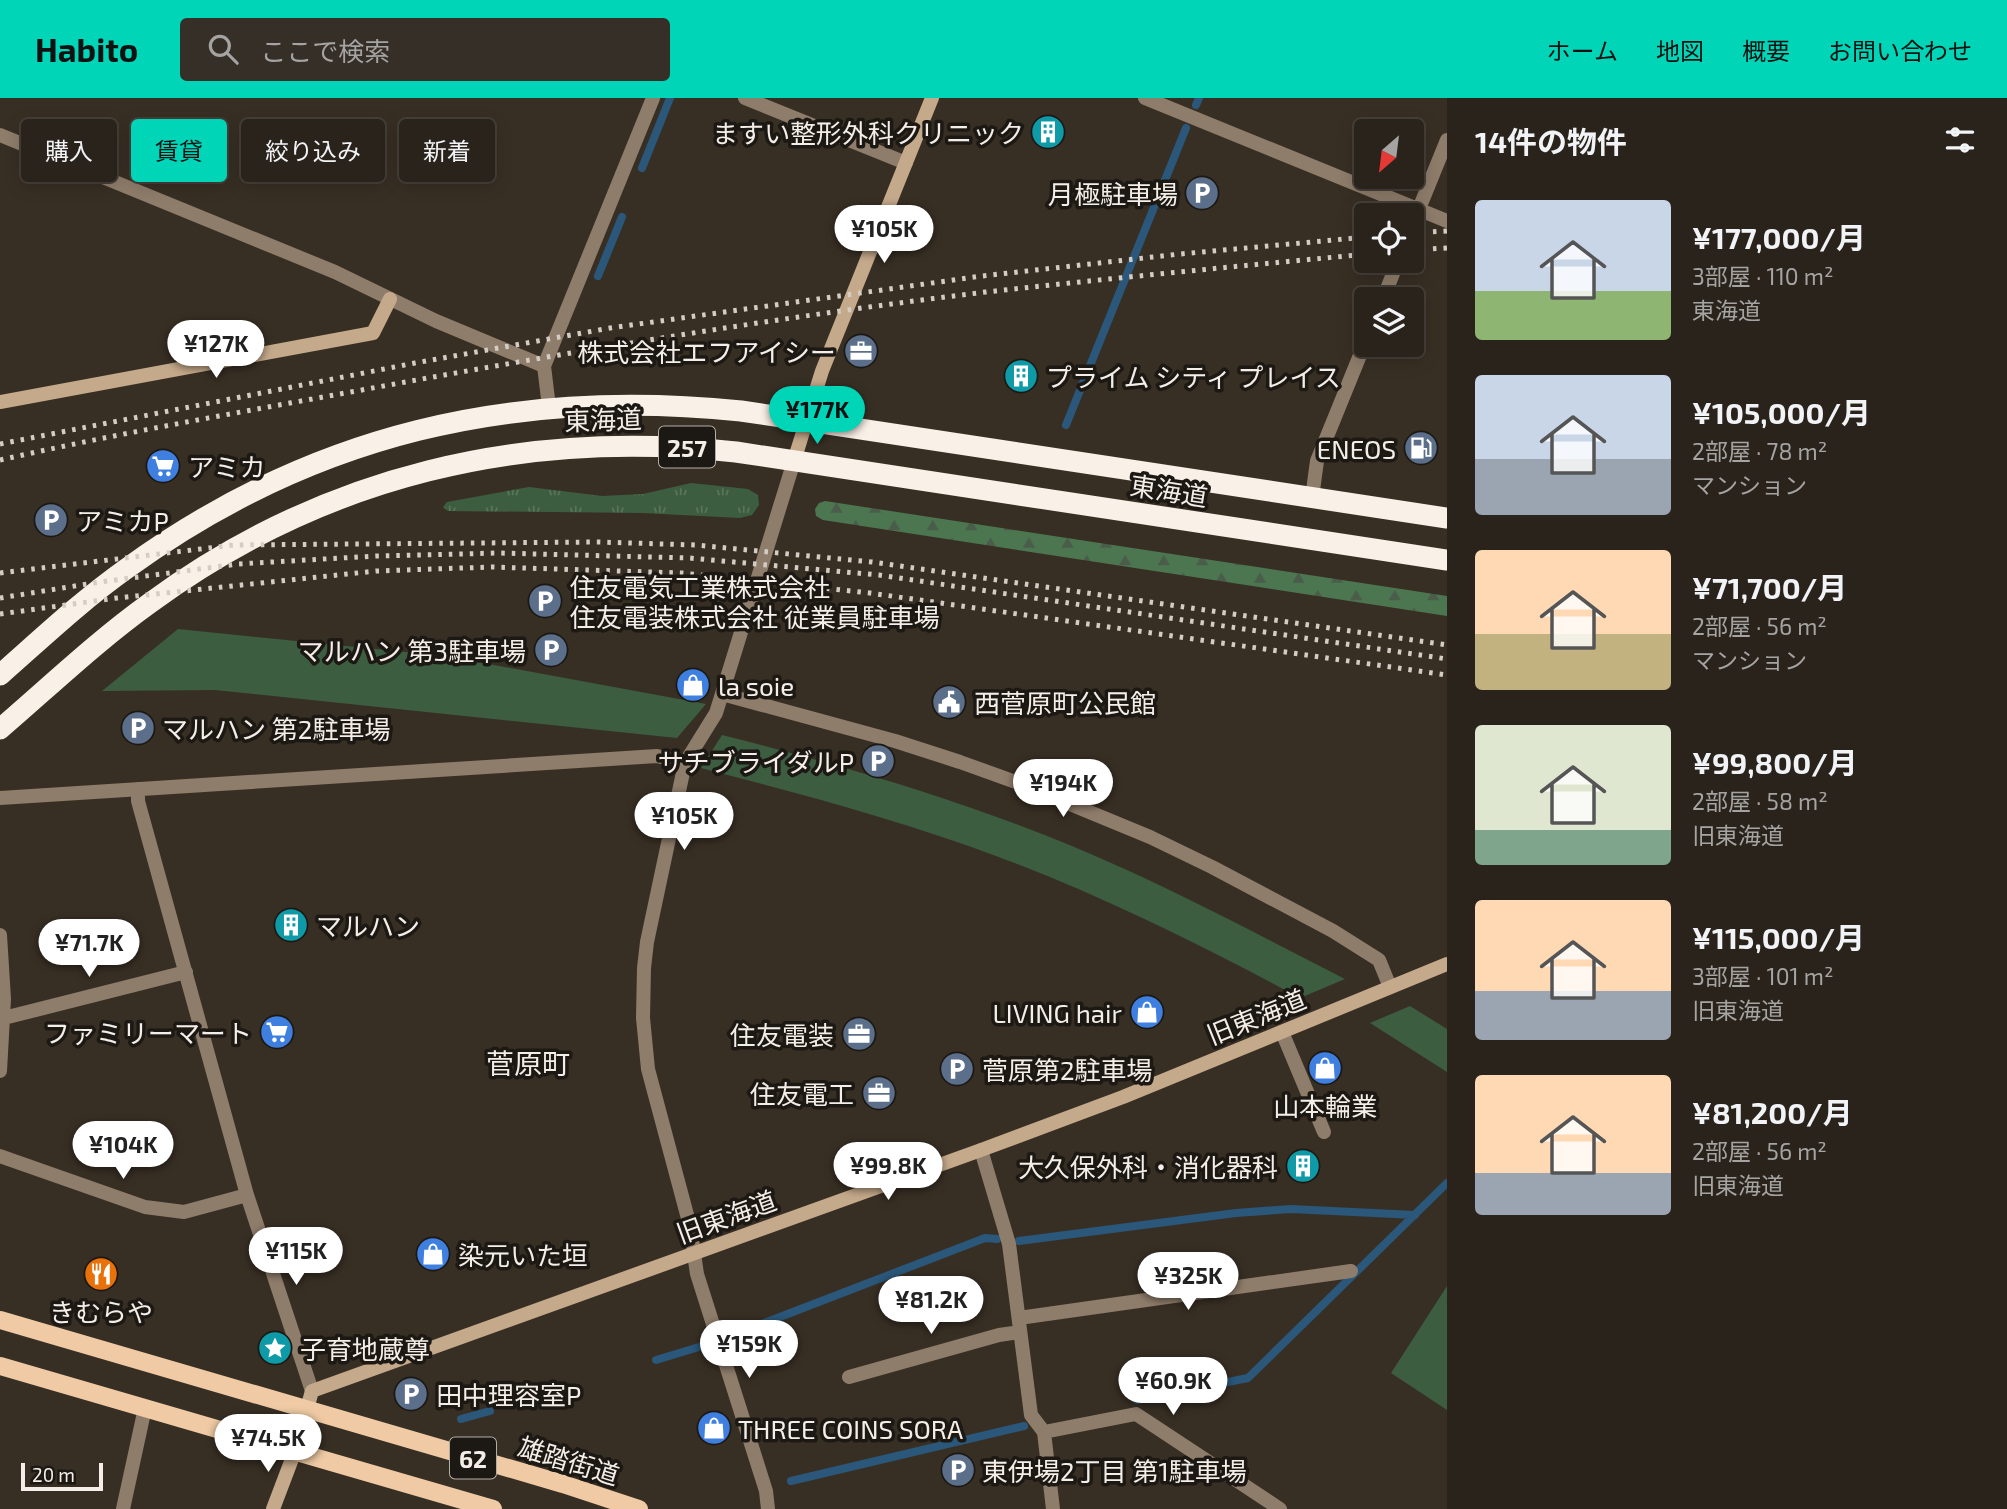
<!DOCTYPE html>
<html lang="ja">
<meta charset="utf-8">
<style>
body{margin:0;font-family:"Exo 2","Noto Sans JP",sans-serif;background:#362f28;color:#f1f3f6;height:100vh;display:flex;flex-direction:column;font-size:26px;white-space:nowrap}
*{box-sizing:border-box;margin:0}
p{font-size:23px;color:#a5a4a3}
.icon{flex:none;width:38px;height:38px;fill:none;stroke:currentColor;stroke-width:2;stroke-linecap:round;stroke-linejoin:round}
.map{position:relative;flex:1;overflow:hidden}
.sheet{display:flex;flex-direction:column;background:#2a231b;width:560px}
.sheet>*{flex:none}
.banner{position:absolute;left:21px;top:21px;width:665px;height:63px;display:flex;gap:14px}
.needle{width:46px;rotate:208deg}
.tools{position:absolute;left:1354px;top:21px;display:grid;gap:14px}
.tools a{display:grid;place-items:center;width:70px;height:70px;border-radius:7px;background:#2a231b;box-shadow:0 4px 18px #0003,0 0 0 2px #46403a;font-size:35px}
.scale{position:absolute;left:21px;bottom:18px;width:82px;box-sizing:border-box;padding-left:7px;border:4px solid #f5eee8;border-top:0;font-size:19px;line-height:24px;white-space:nowrap;color:#f5eee8;-webkit-text-stroke:5px #1c1813;paint-order:stroke}
.price{position:absolute;translate:-50% -60px;padding:0 16px;border-radius:24px;background:#fff;color:#222;font-size:23px;line-height:46px;filter:drop-shadow(0 2px 4px #0008)}
.price::after{content:'';position:absolute;left:50%;top:42px;width:21px;height:16px;margin-left:-10px;background:inherit;clip-path:polygon(0 0,100% 0,50% 100%)}
.price.on{background:#00d5b7;color:#111}
ul{padding:0;list-style:none}
li{display:flex;align-items:center;gap:21px;height:175px;padding:0 28px}
li span{display:grid;place-items:center;flex:none;width:196px;height:140px;border-radius:7px;color:#555}
li>.icon{margin-inline-start:auto}
span .icon{width:84px;height:84px;fill:#fffc;stroke-width:1}
li b{font-size:30px}
h2{display:flex;justify-content:space-between;align-items:center;height:84px;padding:0 28px;font-size:30px}
.chip{padding:0 24px;border-radius:7px;background:#2a231b;box-shadow:0 4px 18px #0003,0 0 0 2px #46403a;font-size:24px;line-height:63px}
.chip.on{background:#00d5b7;color:#111}
header{display:flex;align-items:center;gap:42px;box-sizing:border-box;height:98px;padding:0 35px;background:#00d5b7;color:#111}
header strong{font-size:33px}
nav{display:flex;gap:38px;margin-inline-start:auto;font-size:24px}
.search{width:490px;height:63px;background:#362f28;display:flex;align-items:center;gap:18px;box-sizing:border-box;padding:0 24px;border-radius:7px;color:#a5a4a3;font-size:26px}
main{display:flex;flex:1;min-height:0}
.map>svg:first-child{display:block}
</style>
<header>
<strong>Habito</strong>
<div class="search"><svg class="icon" aria-label="search" viewBox="0 0 24 24"><circle cx="10" cy="10" r="6"/><path d="M15 15l6 6"/></svg>ここで検索</div>
<nav><a>ホーム</a><a>地図</a><a>概要</a><a>お問い合わせ</a></nav>
</header>
<main>
<div class="map">
<svg width="1447" height="1411" viewBox="0 0 1447 1411">
<defs>
<pattern id="grass-tufts" width="24" height="20" patternUnits="userSpaceOnUse" patternTransform="scale(1.75)"><rect width="24" height="20" fill="#3c5d40"/><path d="M3 7l-1-3M5 7V3M7 7l1-3M15 17l-1-3M17 17v-4M19 17l1-3" fill="none" stroke="#59755c"/></pattern>
<pattern id="forest-firs" width="22" height="20" patternUnits="userSpaceOnUse" patternTransform="scale(1.75)"><rect width="22" height="20" fill="#4b7650"/><path d="M5 1l3.5 6h-7zM16 11l3.5 6h-7z" fill="#4a5c4a"/></pattern>
</defs>
<rect width="100%" height="100%" fill="#382f24"/>
<!-- grass -->
<path fill="url(#grass-tufts)" d="M691,385L748,391L758,397L759,407L752,417L740,420L643,415L448,413L443,409L447,404L529,389L602,398L643,396Z"/>
<!-- forest -->
<path fill="url(#forest-firs)" d="M825,403L1447,498V518L823,422L816,418L815,411L819,405Z"/>
<!-- park -->
<path fill="#3c5d40" d="M178,531L445,558L706,606L677,640L215,592L102,593Z
M722,637C841,667 958,701 1072,748C1166,787 1255,835 1345,881L1300,900C1201,847 1101,797 996,758C900,722 801,696 701,670Z
M1410,908L1447,931V974L1370,925Z
M1447,1188V1312L1391,1275Z"/>
<g fill="none" stroke-linecap="round" stroke-linejoin="round">
<!-- stream -->
<path stroke="#2a577a" stroke-width="8" d="M1196,7L1199,0
M642,70L670,0
M598,178L622,119
M1066,327L1186,30
M1019,1143L1236,1115L1291,1111L1415,1117
M728,1239L985,1140L997,1141
M656,1262L709,1246
M1137,1302L1248,1280L1447,1085
M461,1321L490,1313
M791,1383L1024,1328"/>
<!-- lane -->
<path stroke="#8f7d6b" stroke-width="14" d="M1282,934L1324,1034"/>
<!-- street -->
<path stroke="#8f7d6b" stroke-width="14" d="M745,0L906,65
M1145,0L1447,123
M0,37L335,174L436,223L544,268L549,309
M1412,128L1447,42
M1383,201L1398,163
M544,268L653,0
M1312,400L1317,363L1367,240
M722,596L895,643L960,664L1024,687L1150,739L1212,769L1333,833L1379,862L1390,889
M138,691V703L247,1097L312,1293
M0,700L657,658L685,665
M0,837L4,901L0,973
M0,921L186,874
M981,1052L1009,1146L1031,1317L1044,1334L1053,1411
M0,1058L145,1109L184,1114L247,1097
M1019,1220L1351,1173
M849,1279L999,1237L1020,1234
M1044,1334L1136,1316L1280,1411
M123,1411L145,1310
M768,1411L766,1393L697,1176L690,1128L648,971L643,920L644,870L647,844L685,665L716,615L794,363"/>
<!-- secondary -->
<path stroke="#c5a98b" stroke-width="14" d="M0,304L373,235L390,201
M794,363L822,273L932,0
M273,1411L295,1353L312,1293L981,1052L1123,999L1447,866"/>
<!-- primary -->
<path stroke="#efcaa4" stroke-width="18" d="M0,1222L563,1386L639,1411
M0,1268L493,1411"/>
<!-- highway -->
<path stroke="#f9f0e7" stroke-width="21" d="M0,577C41,541 81,503 126,471C313,335 513,290 741,313L1447,420
M0,631C49,589 97,543 150,505C324,377 523,331 736,354L1447,462"/>
<!-- rail -->
<path stroke="#d4cdc6" stroke-width="5" stroke-dasharray="3.5 7" stroke-linecap="butt" d="M1412,135L1447,133
M1412,152L1447,150
M0,346L415,265L610,230L982,178L1180,156L1367,139
M0,362C129,333 259,311 389,287C587,251 786,218 986,194C1113,180 1240,168 1367,156
M0,475L234,447L598,444L696,447L872,464L1447,547
M0,500L100,484L238,466L376,458L499,455L689,460L879,477L1447,561
M0,516L117,500L376,473L492,469L682,475L870,495L1447,577"/>
</g>
<!-- icons -->
<defs>
<g id="building-disc" transform="scale(1.75)"><circle r="9.5" fill="#0f9aa8" stroke="#1c1813"/><path d="M-4-6H4V6H1V3H-1V6H-4ZM-2.5-4.3h1.7v1.8h-1.7ZM.8-4.3h1.7v1.8H.8ZM-2.5-1h1.7V.8h-1.7ZM.8-1h1.7V.8H.8Z" fill="#fff"/></g>
<g id="parking-disc" transform="scale(1.75)"><circle r="9.5" fill="#5c6f8a" stroke="#1c1813"/><path d="M-3.5-5.5H1a3.5 3.5 0 0 1 0 7H-1V5.5H-3.5ZM-1-3.4V-.6H.8a1.4 1.4 0 0 0 0-2.8Z" fill="#fff"/></g>
<g id="office-disc" transform="scale(1.75)"><circle r="9.5" fill="#5c6f8a" stroke="#1c1813"/><path d="M-6-3h4V-5.5h4V-3h4V5H-6ZM-1-4.5V-3h2v-1.5ZM-6 0V1H6V0Z" fill="#fff"/></g>
<g id="fuel-disc" transform="scale(1.75)"><circle r="9.5" fill="#5c6f8a" stroke="#1c1813"/><path d="M-5.5-6h7V0h2V4h1.3V-2.5L3-4.5l.8-.8L6-3V5H2.5V1h-1V6h-7ZM-4.2-4.7v3.2H.2V-4.7Z" fill="#fff"/></g>
<g id="supermarket-disc" transform="scale(1.75)"><circle r="9.5" fill="#3f7fe0" stroke="#1c1813"/><path d="M-6-5.5h2.5l.6 2H6L4.5 2H-2.5L-4.4-4H-6ZM-1.5 3.2a1.3 1.3 0 1 0 .1 0ZM3 3.2a1.3 1.3 0 1 0 .1 0Z" fill="#fff"/></g>
<g id="shop-disc" transform="scale(1.75)"><circle r="9.5" fill="#3f7fe0" stroke="#1c1813"/><path d="M-5-2.5h2.3a2.7 3.5 0 0 1 5.4 0H5L5.5 6h-11ZM-1.5-2.5h3a1.5 2.3 0 0 0-3 0Z" fill="#fff"/></g>
<g id="civic-disc" transform="scale(1.75)"><circle r="9.5" fill="#5c6f8a" stroke="#1c1813"/><path d="M-.6-6.5H3V-4.5H.6V-3L4-1V1h2V6H-6V1h2V-1L-.6-3ZM-1.2 2.5V6h2.4V2.5Z" fill="#fff"/></g>
<g id="restaurant-disc" transform="scale(1.75)"><circle r="9.5" fill="#e8710a" stroke="#1c1813"/><path d="M-5-6h1v4h1v-4h1v4h1v-4h1v5L-1.5 .5V6h-2V.5L-5-1ZM5-6V6H3V1.5H1.5Q1.5-4 5-6Z" fill="#fff"/></g>
<g id="sight-disc" transform="scale(1.75)"><circle r="9.5" fill="#0f9aa8" stroke="#1c1813"/><path d="M0-6L1.8-2.2L6-1.7L2.9 1.2L3.7 5.4L0 3.3L-3.7 5.4L-2.9 1.2L-6-1.7L-1.8-2.2Z" fill="#fff"/></g>
</defs>
<g fill-rule="evenodd">
<use href="#building-disc" x="1048" y="34"/>
<use href="#parking-disc" x="1202" y="95"/>
<use href="#office-disc" x="861" y="253"/>
<use href="#building-disc" x="1021" y="278"/>
<use href="#fuel-disc" x="1421" y="350"/>
<use href="#supermarket-disc" x="163" y="368"/>
<use href="#parking-disc" x="51" y="422"/>
<use href="#parking-disc" x="545" y="503"/>
<use href="#parking-disc" x="551" y="552"/>
<use href="#shop-disc" x="693" y="587"/>
<use href="#civic-disc" x="949" y="604"/>
<use href="#parking-disc" x="138" y="630"/>
<use href="#parking-disc" x="878" y="663"/>
<use href="#building-disc" x="291" y="827"/>
<use href="#shop-disc" x="1147" y="914"/>
<use href="#supermarket-disc" x="277" y="934"/>
<use href="#office-disc" x="859" y="936"/>
<use href="#shop-disc" x="1325" y="970"/>
<use href="#parking-disc" x="957" y="971"/>
<use href="#office-disc" x="879" y="995"/>
<use href="#building-disc" x="1303" y="1068"/>
<use href="#shop-disc" x="433" y="1156"/>
<use href="#restaurant-disc" x="101" y="1176"/>
<use href="#sight-disc" x="275" y="1250"/>
<use href="#parking-disc" x="411" y="1296"/>
<use href="#shop-disc" x="714" y="1330"/>
<use href="#parking-disc" x="958" y="1372"/>
</g>
<g text-anchor="middle" dominant-baseline="central" stroke-width="7" stroke-linejoin="round" paint-order="stroke">
<!-- shield labels -->
<g fill="#1c1813" stroke="#b4aea8" stroke-width="2">
<rect x="659" y="328.5" width="56" height="41" rx="5"/>
<rect x="450" y="1339.5" width="46" height="41" rx="5"/>
</g>
<g font-size="24" font-weight="bold" fill="#f5eee8">
<text x="687" y="349">257</text>
<text x="473" y="1360">62</text>
</g>
<!-- poi labels -->
<g font-size="26" fill="#f5eee8" stroke="#1c1813" text-anchor="start">
<text x="1024" y="34" text-anchor="end">ますい整形外科クリニック</text>
<text x="1178" y="95" text-anchor="end">月極駐車場</text>
<text x="836" y="253" text-anchor="end">株式会社エフアイシー</text>
<text x="1046" y="278">プライム シティ プレイス</text>
<text x="1396" y="350" text-anchor="end">ENEOS</text>
<text x="188" y="368">アミカ</text>
<text x="76" y="422">アミカP</text>
<text x="570" y="488">住友電気工業株式会社<tspan x="570" dy="30">住友電装株式会社 従業員駐車場</tspan></text>
<text x="526" y="552" text-anchor="end">マルハン 第3駐車場</text>
<text x="718" y="587">la soie</text>
<text x="974" y="604">西菅原町公民館</text>
<text x="162" y="630">マルハン 第2駐車場</text>
<text x="854" y="663" text-anchor="end">サチブライダルP</text>
<text x="316" y="827">マルハン</text>
<text x="1122" y="914" text-anchor="end">LIVING hair</text>
<text x="252" y="934" text-anchor="end">ファミリーマート</text>
<text x="834" y="936" text-anchor="end">住友電装</text>
<text x="982" y="971">菅原第2駐車場</text>
<text x="854" y="995" text-anchor="end">住友電工</text>
<text x="1325" y="1007" text-anchor="middle">山本輪業</text>
<text x="1278" y="1068" text-anchor="end">大久保外科・消化器科</text>
<text x="458" y="1156">染元いた垣</text>
<text x="101" y="1213" text-anchor="middle">きむらや</text>
<text x="300" y="1250">子育地蔵尊</text>
<text x="436" y="1296">田中理容室P</text>
<text x="738" y="1330">THREE COINS SORA</text>
<text x="982" y="1372">東伊場2丁目 第1駐車場</text>
</g>
<!-- street labels -->
<g font-size="26" fill="#f5eee8" stroke="#1c1813">
<text transform="translate(603 321) rotate(-2)">東海道</text>
<text transform="translate(1169 392) rotate(9)">東海道</text>
<text transform="translate(1256 918) rotate(-22)">旧東海道</text>
<text transform="translate(726 1118) rotate(-20)">旧東海道</text>
<text transform="translate(569 1362) rotate(17)">雄踏街道</text>
</g>
<!-- neighbourhood labels -->
<g font-size="28" fill="#f5eee8" stroke="#1c1813">
<text x="528" y="965">菅原町</text>
</g>
</g>
</svg>
<div class="tools">
<a><svg class="needle" viewBox="-14 -14 28 28"><path d="M0-13l5 13h-10z" fill="#e53935"/><path d="M0 13l5-13h-10z" fill="#a5a4a3"/></svg></a>
<a><svg class="icon" aria-label="locate" viewBox="0 0 24 24"><circle cx="12" cy="12" r="6"/><path d="M12 2v4M12 18v4M2 12h4M18 12h4"/></svg></a>
<a><svg class="icon" aria-label="layers" viewBox="0 0 24 24"><path d="M12 4l9 5-9 5-9-5zM3 14l9 5 9-5"/></svg></a>
</div>
<div class="scale">20 m</div>
<b class="price" style="left:884px;top:167px">¥105K</b>
<b class="price" style="left:216px;top:282px">¥127K</b>
<b class="price on" style="left:817px;top:348px">¥177K</b>
<b class="price" style="left:1063px;top:721px">¥194K</b>
<b class="price" style="left:684px;top:754px">¥105K</b>
<b class="price" style="left:89px;top:881px">¥71.7K</b>
<b class="price" style="left:123px;top:1083px">¥104K</b>
<b class="price" style="left:888px;top:1104px">¥99.8K</b>
<b class="price" style="left:296px;top:1189px">¥115K</b>
<b class="price" style="left:1188px;top:1214px">¥325K</b>
<b class="price" style="left:931px;top:1238px">¥81.2K</b>
<b class="price" style="left:749px;top:1282px">¥159K</b>
<b class="price" style="left:1173px;top:1319px">¥60.9K</b>
<b class="price" style="left:268px;top:1376px">¥74.5K</b>
<div class="banner">
<a class="chip">購入</a>
<a class="chip on">賃貸</a>
<a class="chip">絞り込み</a>
<a class="chip">新着</a>
</div>
</div>
<section class="sheet">
<h2>14件の物件<svg class="icon" aria-label="filters" viewBox="0 0 24 24"><path d="M4 7h16M4 17h16"/><circle cx="9" cy="7" r="2"/><circle cx="15" cy="17" r="2"/></svg></h2>
<ul>
<li><span style="background:linear-gradient(#c9d6e8 65%,#8fb573 0)"><svg class="icon" aria-label="home" viewBox="0 0 24 24"><path d="M3 11l9-7 9 7M6 9v11h12V9"/></svg></span><div><b>¥177,000/月</b><p>3部屋 · 110 m²</p><p>東海道</p></div></li>
<li><span style="background:linear-gradient(#c9d6e8 60%,#9aa5b1 0)"><svg class="icon" aria-label="home" viewBox="0 0 24 24"><path d="M3 11l9-7 9 7M6 9v11h12V9"/></svg></span><div><b>¥105,000/月</b><p>2部屋 · 78 m²</p><p>マンション</p></div></li>
<li><span style="background:linear-gradient(#ffd9b3 60%,#c2b280 0)"><svg class="icon" aria-label="home" viewBox="0 0 24 24"><path d="M3 11l9-7 9 7M6 9v11h12V9"/></svg></span><div><b>¥71,700/月</b><p>2部屋 · 56 m²</p><p>マンション</p></div></li>
<li><span style="background:linear-gradient(#dfe7d0 75%,#7fa58c 0)"><svg class="icon" aria-label="home" viewBox="0 0 24 24"><path d="M3 11l9-7 9 7M6 9v11h12V9"/></svg></span><div><b>¥99,800/月</b><p>2部屋 · 58 m²</p><p>旧東海道</p></div></li>
<li><span style="background:linear-gradient(#ffd9b3 65%,#9aa5b1 0)"><svg class="icon" aria-label="home" viewBox="0 0 24 24"><path d="M3 11l9-7 9 7M6 9v11h12V9"/></svg></span><div><b>¥115,000/月</b><p>3部屋 · 101 m²</p><p>旧東海道</p></div></li>
<li><span style="background:linear-gradient(#ffd9b3 70%,#9aa5b1 0)"><svg class="icon" aria-label="home" viewBox="0 0 24 24"><path d="M3 11l9-7 9 7M6 9v11h12V9"/></svg></span><div><b>¥81,200/月</b><p>2部屋 · 56 m²</p><p>旧東海道</p></div></li>
</ul>
</section>
</main>
